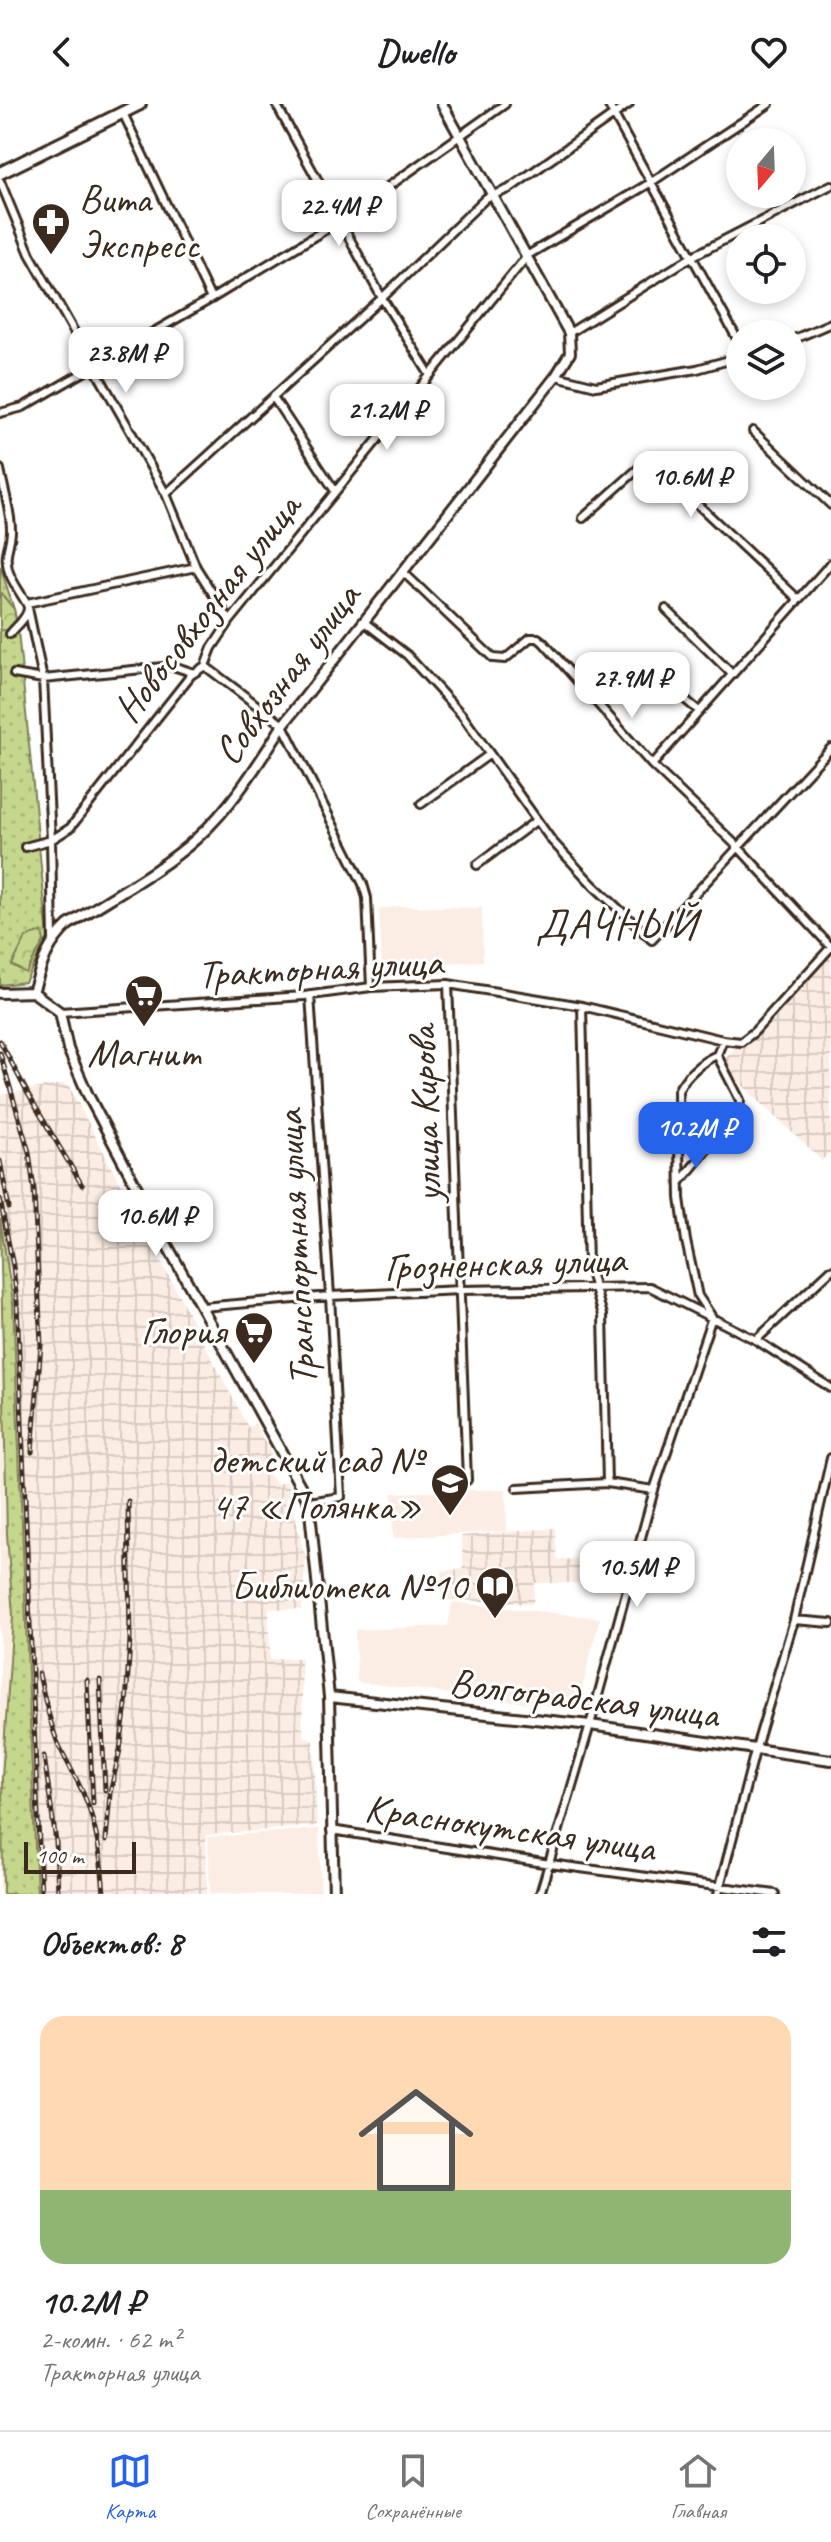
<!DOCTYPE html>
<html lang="ru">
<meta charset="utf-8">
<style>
body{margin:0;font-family:Caveat,sans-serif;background:#f6f6f6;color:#202124;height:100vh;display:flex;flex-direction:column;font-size:30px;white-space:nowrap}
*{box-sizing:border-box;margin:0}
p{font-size:26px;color:#757577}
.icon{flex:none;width:44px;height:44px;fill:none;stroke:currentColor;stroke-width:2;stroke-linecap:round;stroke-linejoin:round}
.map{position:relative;height:1790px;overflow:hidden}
.side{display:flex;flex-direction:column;background:#fff;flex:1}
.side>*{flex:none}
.needle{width:52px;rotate:199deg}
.fabs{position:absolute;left:726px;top:24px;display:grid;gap:16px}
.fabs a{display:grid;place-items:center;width:80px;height:80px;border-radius:50%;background:#fff;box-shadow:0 4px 12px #0003;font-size:40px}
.scale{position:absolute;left:24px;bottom:20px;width:112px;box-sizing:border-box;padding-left:8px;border:4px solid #3b2a1e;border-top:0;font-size:22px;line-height:28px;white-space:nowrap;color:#3b2a1e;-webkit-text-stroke:6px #fff;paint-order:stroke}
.price{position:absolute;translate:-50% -68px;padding:0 18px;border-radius:16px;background:#fff;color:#222;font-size:26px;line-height:52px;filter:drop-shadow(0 2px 4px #0008)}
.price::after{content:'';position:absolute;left:50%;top:48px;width:24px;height:18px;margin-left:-12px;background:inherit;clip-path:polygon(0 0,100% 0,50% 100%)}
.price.selected{background:#2563eb;color:#fff}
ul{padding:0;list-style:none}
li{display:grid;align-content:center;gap:16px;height:424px;padding:0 40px}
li+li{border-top:2px solid #e0e0e0}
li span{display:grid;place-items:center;height:248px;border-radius:24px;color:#555}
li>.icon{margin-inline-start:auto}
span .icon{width:144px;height:144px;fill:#fffc;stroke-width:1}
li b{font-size:34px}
h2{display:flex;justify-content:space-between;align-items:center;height:96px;padding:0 40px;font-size:34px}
header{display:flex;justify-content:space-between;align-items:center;height:104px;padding:0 40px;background:#fff;font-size:36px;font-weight:700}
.tabs{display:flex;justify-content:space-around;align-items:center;height:112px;border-top:2px solid #e0e0e0;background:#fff;font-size:22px;color:#757577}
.tabs a{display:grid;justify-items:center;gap:4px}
.tabs .selected{color:#2563eb}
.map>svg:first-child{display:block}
</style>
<header><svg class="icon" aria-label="back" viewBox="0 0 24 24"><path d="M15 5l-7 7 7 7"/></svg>Dwello<svg class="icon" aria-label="heart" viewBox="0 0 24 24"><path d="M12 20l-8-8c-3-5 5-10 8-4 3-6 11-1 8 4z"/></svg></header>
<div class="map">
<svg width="831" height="1790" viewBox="0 0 831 1790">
<defs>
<pattern id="industrial-grid" width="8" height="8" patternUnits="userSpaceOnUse" patternTransform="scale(2)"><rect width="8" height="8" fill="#fbede3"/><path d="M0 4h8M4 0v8" fill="none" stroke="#d8cbc2"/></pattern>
<pattern id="grass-dots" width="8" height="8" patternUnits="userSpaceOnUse" patternTransform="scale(2)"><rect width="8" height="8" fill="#c4d78c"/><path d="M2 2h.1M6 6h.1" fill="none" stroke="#a9b978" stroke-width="1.8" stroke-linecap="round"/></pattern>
<pattern id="forest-crowns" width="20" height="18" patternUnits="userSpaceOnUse" patternTransform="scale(2)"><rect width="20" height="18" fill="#c4d78c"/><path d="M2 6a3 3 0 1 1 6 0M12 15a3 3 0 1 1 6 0" fill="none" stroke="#a9b978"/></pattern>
</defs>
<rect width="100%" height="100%" fill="#fff"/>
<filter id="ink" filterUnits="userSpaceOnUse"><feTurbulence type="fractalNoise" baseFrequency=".0125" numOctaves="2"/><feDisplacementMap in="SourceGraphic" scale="16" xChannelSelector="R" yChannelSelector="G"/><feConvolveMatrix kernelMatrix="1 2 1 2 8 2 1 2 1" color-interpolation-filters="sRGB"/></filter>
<g filter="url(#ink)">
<!-- built -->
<path fill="#fbede3" d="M401,802L482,804L483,857L382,862L379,805Z
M0,1183L7,1430L13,1512L2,1674L3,1790H0Z
M506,1385L507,1427L393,1434L392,1389Z
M452,1498L600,1514L577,1605L357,1578L355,1526L448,1522Z
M319,1725L321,1790H210L208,1733Z"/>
<!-- industrial -->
<path fill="url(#industrial-grid)" d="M831,845V1051L828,1049L822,1057L720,960Z
M62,980L69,982L248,1323L255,1320L272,1351L261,1358L273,1377L278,1380L287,1377L304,1449H306L302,1506L269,1504L270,1555L301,1554L303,1631L314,1638L317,1722L206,1731L207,1790H37L13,1198L0,1114V991Z
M555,1424L557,1455L625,1456L619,1479H535L533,1500L442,1495V1467L463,1465L461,1432Z"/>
<!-- grass -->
<path fill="url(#grass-dots)" stroke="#808055" stroke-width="2" d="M0,462L14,505L18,527L48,834L25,878L0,881Z
M0,1115L13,1198L37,1790H3L2,1674L13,1512L7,1430Z"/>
<!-- forest -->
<path fill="url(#forest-crowns)" stroke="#808055" stroke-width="2" d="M0,488L14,505L18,527L0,526Z
M42,828L44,837L26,869L12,861L26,833Z"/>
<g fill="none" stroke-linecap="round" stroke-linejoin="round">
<!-- minor casing -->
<g stroke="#3b2a1e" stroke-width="12">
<path id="minor" d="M276,0L382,194L430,271
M608,0L740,240
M123,9L211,195
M0,77L30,150L166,390L196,463L230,517
M569,229L693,152L831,81
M792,236L831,219
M556,272L596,282L697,265L740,253
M273,293L335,387
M0,309L23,303L211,195L341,116L505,0
M753,327L831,401
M0,365C3,383 12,411 11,428C10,444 4,448 8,465C11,479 28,498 28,504C28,514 15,523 10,530
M166,390L382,194L486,94L509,85L629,0
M583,414L639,364L649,358L659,364L798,495
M402,467L493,554L505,555L530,534H538L543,538L652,661L739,744L831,843
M666,505L731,569
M363,517L407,551L462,611L552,737L593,781L652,836L831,644
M205,562L283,621L363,780L367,794L371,883
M646,563L699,607
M14,570L43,575L173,562L194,569
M652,661L831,459
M421,700L490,650
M25,743L51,736L70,724L191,571L205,562L212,544L230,517L528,151L650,79L769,0
M477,761L537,716
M53,835L51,736L43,575L27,499L196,463
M448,880L467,1376
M582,902L588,1162L603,1211L607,1379
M60,908L304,892L371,883L448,880L582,902L723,936L741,938L754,928L831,843
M681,1077L739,1006L740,996L717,951
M202,1203L330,1192L461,1186L650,1183L756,1236L831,1284
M756,1236L831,1166
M517,1384L607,1379L654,1386
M309,1398L341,1393L330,1192L310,891
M794,1516L831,1519
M331,1726L550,1760L775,1790
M540,1790L590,1621L654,1386L712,1213L698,1192L686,1137L680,1094L678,987C685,972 702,957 717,951L723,936
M718,1790L755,1647L794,1516L831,1354"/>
</g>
<!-- tertiary casing -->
<g stroke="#3b2a1e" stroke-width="14">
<path id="tertiary" d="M33,888C42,860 46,842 68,821C109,794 161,767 197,734C232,703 258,660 283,621L556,272L570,249L569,229L442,0
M33,888L60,908L68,945L88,991L167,1141L309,1398L329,1593L334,1790
M0,889L33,888
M329,1593L590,1621L831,1656"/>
</g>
<!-- primary casing -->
<g stroke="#3b2a1e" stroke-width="16">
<path id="primary" d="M0,69L140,0"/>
</g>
<!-- minor -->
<use href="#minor" stroke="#fff" stroke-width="6"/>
<!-- tertiary -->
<use href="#tertiary" stroke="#fff" stroke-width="8"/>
<!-- primary -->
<use href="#primary" stroke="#fff" stroke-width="10"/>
<!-- rail casing -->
<g stroke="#3b2a1e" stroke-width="5">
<path id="rail" d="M0,937L28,990L82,1081
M0,949L29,1048L34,1085L41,1241L32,1348
M0,1057L9,1104
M0,1095L13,1162L17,1198L41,1790
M39,1570C44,1593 49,1615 57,1637C67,1660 81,1680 89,1704C98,1732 102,1761 104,1790
M87,1576L93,1699
M100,1576L105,1686
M44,1652L56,1738L58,1790
M106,1737L110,1689L120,1646L126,1601L130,1535L128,1397"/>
</g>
<!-- rail -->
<use href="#rail" stroke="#fff" stroke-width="2" stroke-dasharray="6" stroke-linecap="butt"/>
</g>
</g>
<!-- icons -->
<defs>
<g id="pharmacy-pin" transform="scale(2)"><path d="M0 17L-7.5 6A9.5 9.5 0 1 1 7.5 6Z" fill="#3b2a1e" stroke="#fff"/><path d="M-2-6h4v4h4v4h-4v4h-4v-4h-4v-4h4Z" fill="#fff"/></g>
<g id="supermarket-pin" transform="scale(2)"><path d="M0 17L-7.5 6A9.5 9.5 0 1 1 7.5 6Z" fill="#3b2a1e" stroke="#fff"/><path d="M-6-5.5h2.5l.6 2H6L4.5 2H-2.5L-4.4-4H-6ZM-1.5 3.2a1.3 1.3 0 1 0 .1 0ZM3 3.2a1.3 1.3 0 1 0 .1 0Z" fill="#fff"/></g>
<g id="school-pin" transform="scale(2)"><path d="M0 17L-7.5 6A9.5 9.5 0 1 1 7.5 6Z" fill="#3b2a1e" stroke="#fff"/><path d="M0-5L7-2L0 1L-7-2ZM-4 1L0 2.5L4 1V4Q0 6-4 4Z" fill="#fff"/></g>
<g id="library-pin" transform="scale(2)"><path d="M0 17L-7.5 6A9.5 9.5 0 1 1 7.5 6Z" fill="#3b2a1e" stroke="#fff"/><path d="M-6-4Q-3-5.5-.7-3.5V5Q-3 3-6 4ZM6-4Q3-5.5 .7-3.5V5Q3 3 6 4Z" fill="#fff"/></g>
</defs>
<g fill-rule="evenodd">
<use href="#pharmacy-pin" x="51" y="118"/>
<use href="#supermarket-pin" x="144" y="890"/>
<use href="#supermarket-pin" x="254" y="1227"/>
<use href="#school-pin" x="450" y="1379"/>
<use href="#library-pin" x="495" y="1482"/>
</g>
<g text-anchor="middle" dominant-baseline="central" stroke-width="6" stroke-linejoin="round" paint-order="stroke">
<!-- poi labels -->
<g font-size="40" fill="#3b2a1e" stroke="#fff" text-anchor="end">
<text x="79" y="95" text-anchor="start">Вита<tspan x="79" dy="46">Экспресс</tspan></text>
<text x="144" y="949" text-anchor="middle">Магнит</text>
<text x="226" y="1227">Глория</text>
<text x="422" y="1356">детский сад №<tspan x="422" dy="46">47 «Полянка»</tspan></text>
<text x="467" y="1482">Библиотека №10</text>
</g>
<!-- street labels -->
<g font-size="40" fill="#3b2a1e" stroke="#fff">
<text transform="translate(207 504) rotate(-52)">Новосовхозная улица</text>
<text transform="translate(287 570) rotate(-53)">Совхозная улица</text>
<text transform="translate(320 864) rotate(-3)">Тракторная улица</text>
<text transform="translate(425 1010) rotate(-92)">улица Кирова</text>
<text transform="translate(296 1144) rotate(-93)">Транспортная улица</text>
<text transform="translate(505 1159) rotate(-2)">Грозненская улица</text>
<text transform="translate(584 1594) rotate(7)">Волгоградская улица</text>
<text transform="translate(510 1724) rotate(8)">Краснокутская улица</text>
</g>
<!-- neighbourhood labels -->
<g font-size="42" letter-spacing="2" fill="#3b2a1e" stroke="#fff">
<text x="617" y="820">ДАЧНЫЙ</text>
</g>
</g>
</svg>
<div class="fabs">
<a><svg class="needle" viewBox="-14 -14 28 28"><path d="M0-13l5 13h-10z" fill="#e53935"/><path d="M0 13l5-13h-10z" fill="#757577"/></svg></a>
<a><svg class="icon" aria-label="locate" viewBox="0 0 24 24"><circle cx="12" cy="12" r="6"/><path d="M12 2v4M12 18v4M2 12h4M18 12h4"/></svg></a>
<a><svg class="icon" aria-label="layers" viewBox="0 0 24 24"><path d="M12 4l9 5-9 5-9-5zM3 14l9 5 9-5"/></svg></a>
</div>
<div class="scale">100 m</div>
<b class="price" style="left:339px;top:144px">22.4M ₽</b>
<b class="price" style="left:126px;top:291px">23.8M ₽</b>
<b class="price" style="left:387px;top:348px">21.2M ₽</b>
<b class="price" style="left:691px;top:415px">10.6M ₽</b>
<b class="price" style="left:632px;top:616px">27.9M ₽</b>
<b class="price selected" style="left:696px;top:1066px">10.2M ₽</b>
<b class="price" style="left:156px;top:1154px">10.6M ₽</b>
<b class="price" style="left:637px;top:1505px">10.5M ₽</b>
</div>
<section class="side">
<h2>Объектов: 8<svg class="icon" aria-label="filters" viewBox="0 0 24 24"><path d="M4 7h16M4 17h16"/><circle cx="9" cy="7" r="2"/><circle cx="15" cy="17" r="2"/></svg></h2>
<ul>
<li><span style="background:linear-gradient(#ffd9b3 70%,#8fb573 0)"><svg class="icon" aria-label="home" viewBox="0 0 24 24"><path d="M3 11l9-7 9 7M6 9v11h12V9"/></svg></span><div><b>10.2M ₽</b><p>2-комн. · 62 m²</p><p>Тракторная улица</p></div></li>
</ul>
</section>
<nav class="tabs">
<a class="selected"><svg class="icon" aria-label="map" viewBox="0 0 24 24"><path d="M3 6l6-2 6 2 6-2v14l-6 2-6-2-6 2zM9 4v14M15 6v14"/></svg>Карта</a>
<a><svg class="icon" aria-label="saved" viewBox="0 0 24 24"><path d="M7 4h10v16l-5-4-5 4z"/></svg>Сохранённые</a>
<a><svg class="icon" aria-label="home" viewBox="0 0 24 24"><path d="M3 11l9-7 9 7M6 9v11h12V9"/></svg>Главная</a>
</nav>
